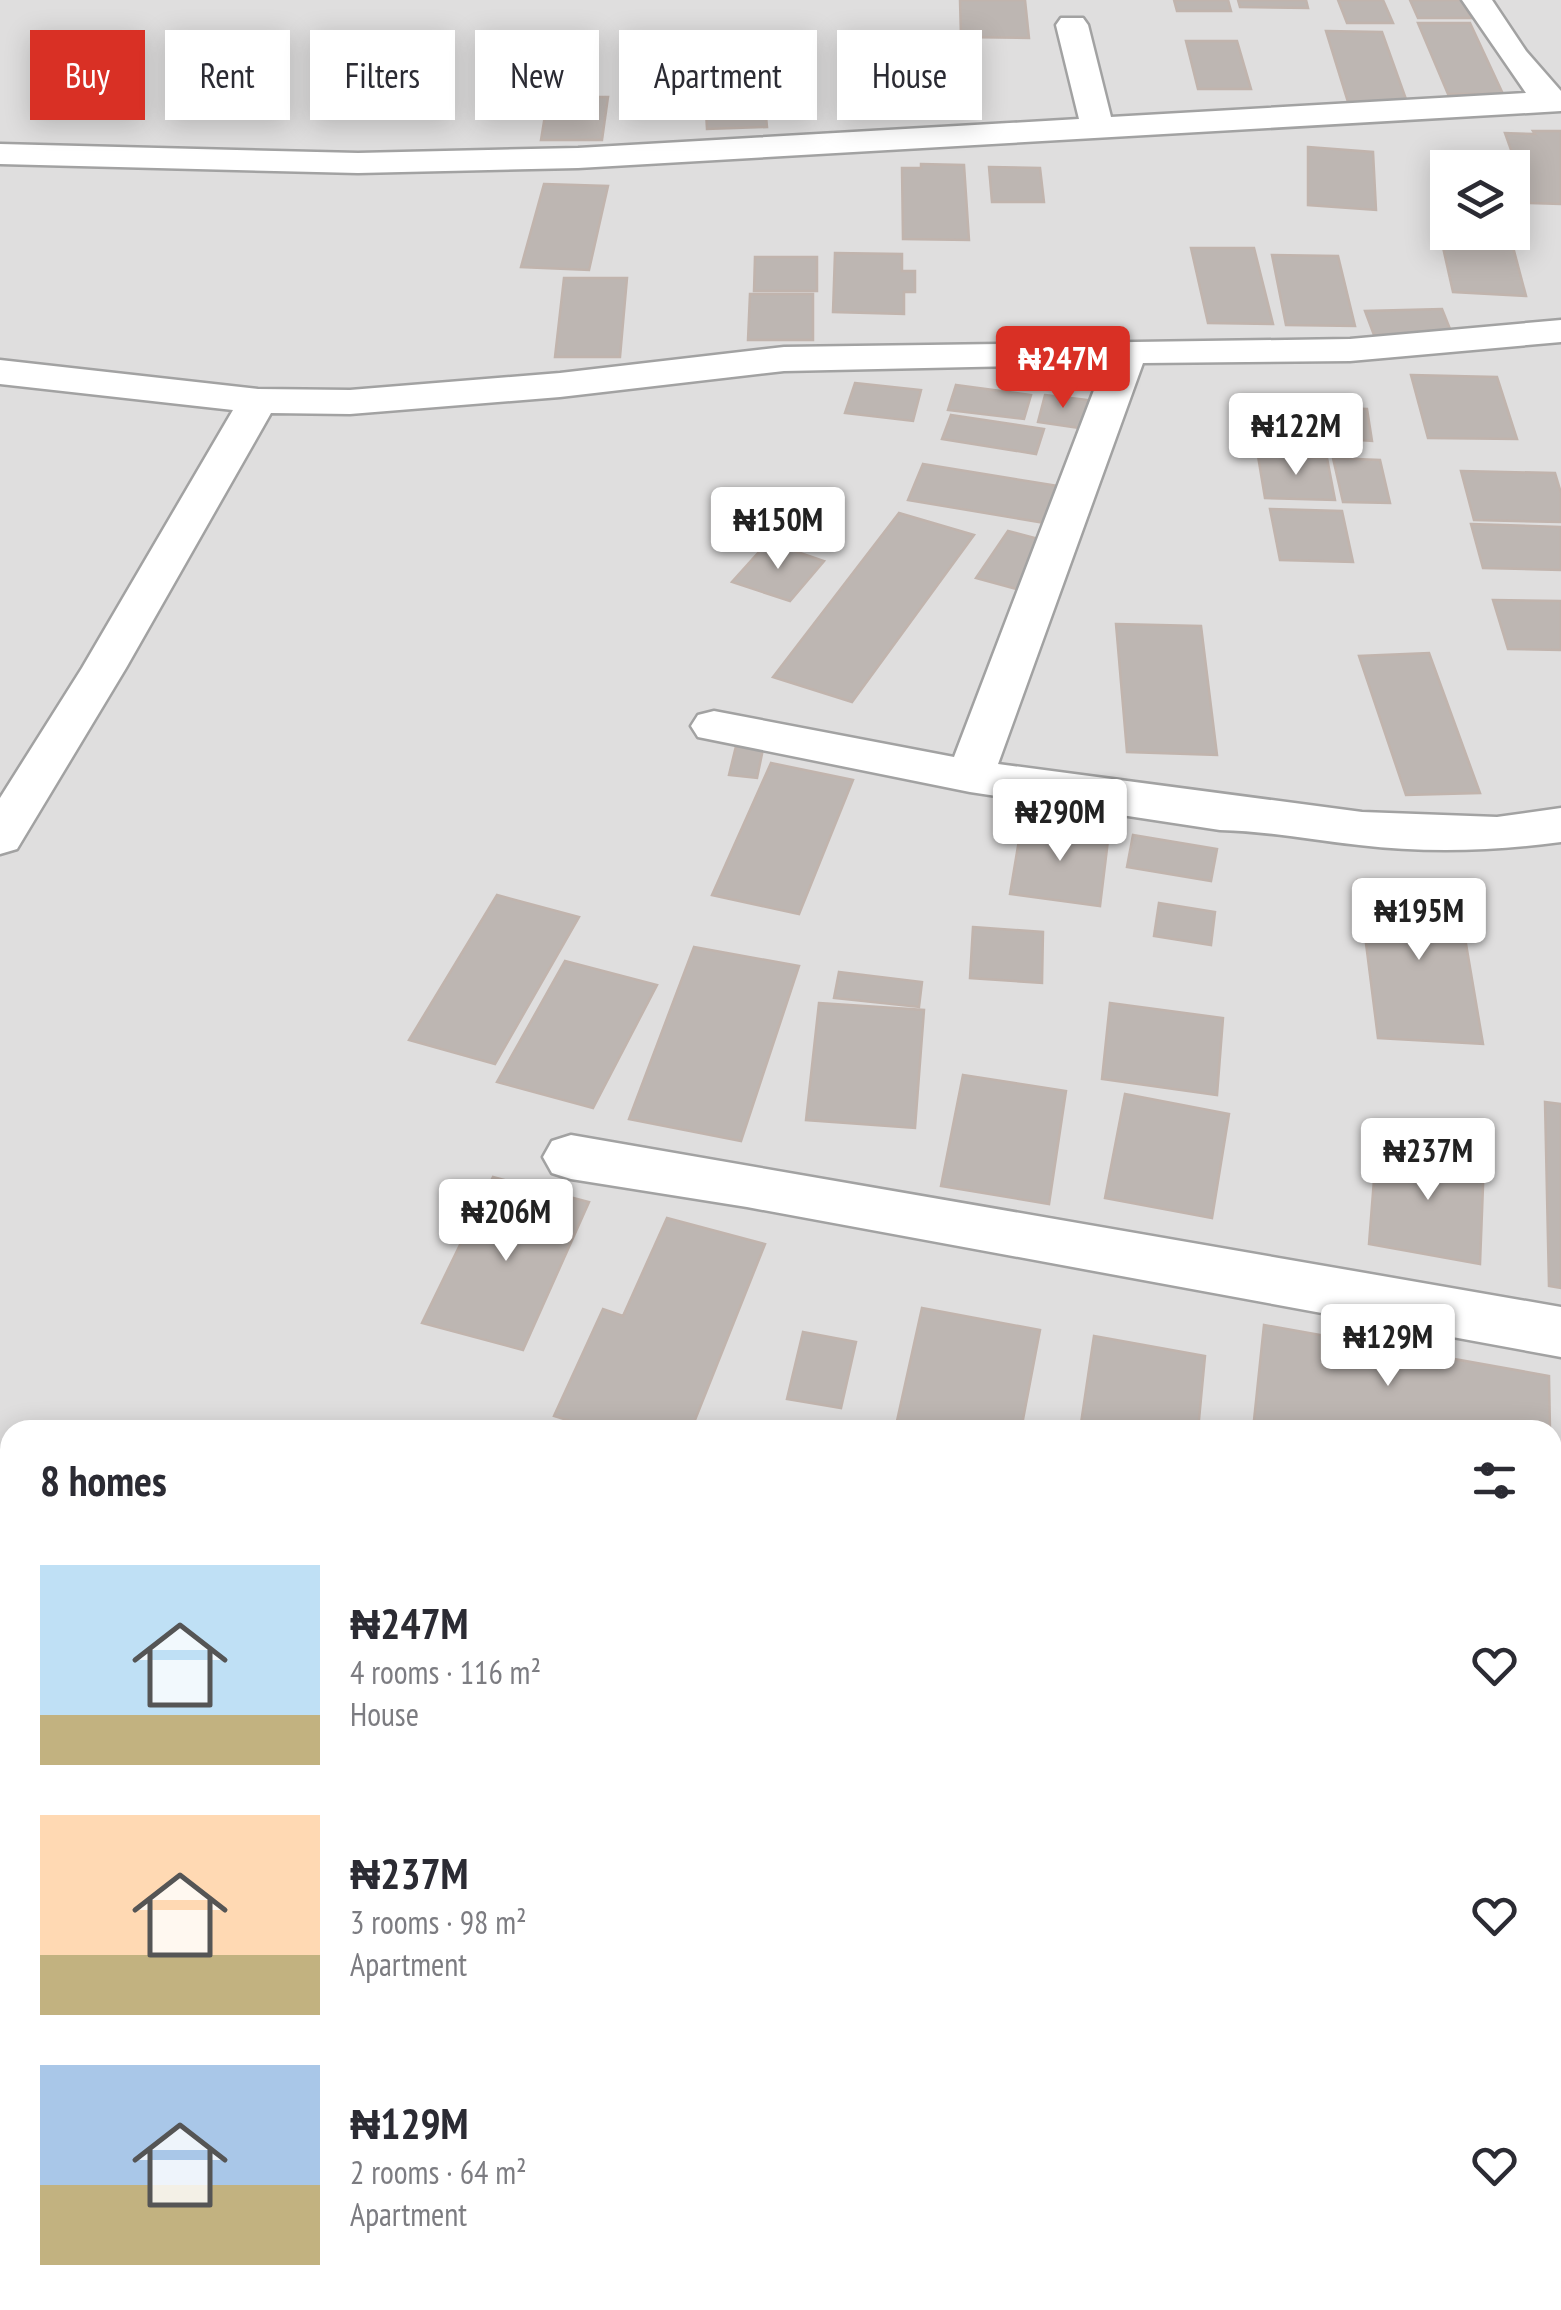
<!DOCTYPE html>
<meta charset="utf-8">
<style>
body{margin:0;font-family:"PT Sans Narrow",sans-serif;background:#f7f7f7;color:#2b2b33;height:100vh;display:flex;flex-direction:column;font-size:38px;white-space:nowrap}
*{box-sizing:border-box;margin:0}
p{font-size:32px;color:#7c7c81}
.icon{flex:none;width:55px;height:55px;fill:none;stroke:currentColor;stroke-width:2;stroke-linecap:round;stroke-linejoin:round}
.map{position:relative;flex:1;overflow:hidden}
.drawer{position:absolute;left:0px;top:1420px;width:1562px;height:890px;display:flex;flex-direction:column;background:#fff;border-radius:30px 30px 0 0;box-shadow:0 5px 25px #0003}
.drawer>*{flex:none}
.hud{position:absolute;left:30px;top:30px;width:1000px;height:90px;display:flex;gap:20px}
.buttons{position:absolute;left:1430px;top:150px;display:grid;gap:20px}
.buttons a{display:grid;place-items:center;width:100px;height:100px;border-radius:0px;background:#fff;box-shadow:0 5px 25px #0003;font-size:50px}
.price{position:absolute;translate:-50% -85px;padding:0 22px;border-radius:10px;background:#fff;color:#222;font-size:32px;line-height:65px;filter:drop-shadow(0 2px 5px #0008)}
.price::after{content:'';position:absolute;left:50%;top:60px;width:30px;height:22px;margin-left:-15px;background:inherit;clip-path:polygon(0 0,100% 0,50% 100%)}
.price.selected{background:#d93025;color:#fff}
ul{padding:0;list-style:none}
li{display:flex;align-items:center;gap:30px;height:250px;padding:0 40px}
li span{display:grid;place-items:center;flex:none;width:280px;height:200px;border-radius:0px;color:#555}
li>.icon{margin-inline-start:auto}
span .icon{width:120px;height:120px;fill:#fffc;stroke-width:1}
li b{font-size:42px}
h2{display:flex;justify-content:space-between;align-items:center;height:120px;padding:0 40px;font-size:42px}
.pill{padding:0 35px;border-radius:0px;background:#fff;box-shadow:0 5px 25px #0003;font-size:35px;line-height:90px}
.pill.selected{background:#d93025;color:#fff}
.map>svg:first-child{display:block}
</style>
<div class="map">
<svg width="1561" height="2310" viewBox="0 0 1561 2310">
<rect width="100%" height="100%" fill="#f0ede9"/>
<!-- residential -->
<path fill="#dfdede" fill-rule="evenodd" d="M0,0H1561V2310H0ZM1448,168H1512V232H1448ZM10,1430H1552V2300H10Z"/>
<!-- building -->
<path fill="#bdb6b2" stroke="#c1b4ad" stroke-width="2.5" d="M960,0H1025L1029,38L961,37Z
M1174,0H1228L1231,11H1177Z
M1238,0H1306L1308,8L1240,7Z
M1338,0H1383L1393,23H1347Z
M1410,0H1462L1471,18H1418Z
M1418,23H1470L1503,94H1448Z
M1326,31L1382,32L1407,102H1348Z
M1186,41H1237L1251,89H1198Z
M762,75L767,127L707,129L704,77Z
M548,97H608L602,140H541Z
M1533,131H1561V204L1530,203L1505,133L1535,134Z
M1308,147L1373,152L1376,210L1308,205Z
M921,164L964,165L969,240L903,239L902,168H921Z
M989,167L1040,168L1044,202H992Z
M544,184L608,186L589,270L521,267Z
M1436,216H1448V232H1509L1526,296L1453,292Z
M1191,248H1254L1273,324L1208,323Z
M835,253L902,254V271H915V292H904V314L833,312Z
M1272,255L1338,256L1355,326L1286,325Z
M755,257H817V291H754Z
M564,278H627L620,357H555Z
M750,294H813V340H748Z
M1442,309L1452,334L1374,335L1365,311Z
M1411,375L1497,377L1517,439L1428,438Z
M855,383L921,390L913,421L845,413Z
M956,385L1031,395L1024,419L948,410Z
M1045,395L1088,400L1080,428L1038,422Z
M1286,395L1335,398L1336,439L1288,436Z
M1341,408L1367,409L1372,441L1345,439Z
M951,415L1044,429L1036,454L942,439Z
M1258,456L1327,458L1335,500L1265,498Z
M1333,458L1380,460L1390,503L1343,502Z
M923,464L1058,486L1045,523L908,500Z
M1461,471L1555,473L1561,493V522L1474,520Z
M1270,509L1342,511L1353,562L1280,560Z
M899,513L974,535L852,702L773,677Z
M1471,524L1561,527V570L1483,568Z
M1008,531L1050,542L1020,590L976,578Z
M768,542L824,561L790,601L732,582Z
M1493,600L1561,601V650L1508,649Z
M1116,624L1201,626L1217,755L1127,752Z
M1429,653L1480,793L1406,795L1359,656Z
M736,746L763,749L757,778L729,775Z
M771,763L853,780L799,914L712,895Z
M1022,822L1109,832L1100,906L1010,894Z
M1133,835L1217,849L1211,881L1127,867Z
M1358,880L1456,885L1483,1044L1378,1038Z
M497,895L579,917L495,1064L409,1040Z
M1159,903L1215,912L1211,945L1154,936Z
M973,927L1043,932L1042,983L970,978Z
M694,947L799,966L741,1141L629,1119Z
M565,961L657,985L593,1108L497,1082Z
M839,972L922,982L919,1007L834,998Z
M819,1003L924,1010L915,1128L806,1120Z
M1110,1003L1223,1018L1217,1095L1102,1079Z
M963,1075L1066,1091L1049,1204L941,1186Z
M1125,1094L1229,1114L1212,1218L1105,1198Z
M1545,1102L1561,1104V1288L1549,1286Z
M1377,1141L1484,1160L1480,1264L1369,1244Z
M493,1177L589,1202L523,1350L422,1323Z
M667,1218L765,1244L691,1430H600L554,1416L603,1309L623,1316Z
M922,1308L1040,1330L1021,1430H895Z
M1264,1325L1549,1376L1550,1430H1253Z
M803,1332L856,1342L841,1408L787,1399Z
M1094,1336L1205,1356L1198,1430H1080Z
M1552,1779L1561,1780V2085L1552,2084Z
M230,2300H409L433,2310H225Z
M1144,2300H1308L1309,2310H1145Z"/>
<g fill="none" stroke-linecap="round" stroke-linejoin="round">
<!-- street casing -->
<g stroke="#a2a2a2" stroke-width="5">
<path id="street" d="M1462,0H1492L1526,51L1561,91V111L578,168L358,173L0,164V144L358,153L578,148L1079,119L1056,25L1061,18H1083L1088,25L1111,117L1526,93Z
M1561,320V342L1350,361L1143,363L998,764L1362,812L1497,817L1561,808V842C1495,851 1426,853 1359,845C1312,840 1267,831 1220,830L970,792L698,737L691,726L698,715L714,711L954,757L1104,364L784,371L560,397L350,414L271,413L126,668L17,849L0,854V798L82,668L233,410L0,384V360L258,389L350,390L560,373L784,347L1350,339Z
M571,1135L1561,1307V1357L747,1207L571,1179L552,1173L543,1157L552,1141Z
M0,1808L10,1811V1881L0,1878Z
M1552,2091H1561V2167H1552Z
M627,2300H705L702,2310H622Z"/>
</g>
<!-- street -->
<use href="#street" fill="#fff" fill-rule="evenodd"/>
</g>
</svg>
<div class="buttons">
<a><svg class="icon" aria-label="layers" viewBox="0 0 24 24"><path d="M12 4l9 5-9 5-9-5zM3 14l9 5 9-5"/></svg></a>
</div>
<b class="price selected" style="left:1063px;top:411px">₦247M</b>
<b class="price" style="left:1296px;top:478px">₦122M</b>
<b class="price" style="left:778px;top:572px">₦150M</b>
<b class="price" style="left:1060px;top:864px">₦290M</b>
<b class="price" style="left:1419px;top:963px">₦195M</b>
<b class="price" style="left:1428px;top:1203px">₦237M</b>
<b class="price" style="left:506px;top:1264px">₦206M</b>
<b class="price" style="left:1388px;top:1389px">₦129M</b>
<div class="hud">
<a class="pill selected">Buy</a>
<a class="pill">Rent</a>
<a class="pill">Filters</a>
<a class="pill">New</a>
<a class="pill">Apartment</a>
<a class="pill">House</a>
</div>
<section class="drawer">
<h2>8 homes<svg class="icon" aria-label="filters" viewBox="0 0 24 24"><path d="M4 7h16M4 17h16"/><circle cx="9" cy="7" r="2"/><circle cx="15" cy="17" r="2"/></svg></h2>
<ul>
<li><span style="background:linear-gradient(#bfe0f5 75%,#c2b280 0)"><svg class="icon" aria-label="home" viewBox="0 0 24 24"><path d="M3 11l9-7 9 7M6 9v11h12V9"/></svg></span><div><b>₦247M</b><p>4 rooms · 116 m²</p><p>House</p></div><svg class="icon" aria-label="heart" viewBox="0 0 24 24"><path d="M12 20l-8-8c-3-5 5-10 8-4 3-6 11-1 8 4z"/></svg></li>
<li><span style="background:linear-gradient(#ffd9b3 70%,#c2b280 0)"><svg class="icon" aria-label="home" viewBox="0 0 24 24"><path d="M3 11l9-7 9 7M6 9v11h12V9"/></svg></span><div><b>₦237M</b><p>3 rooms · 98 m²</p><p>Apartment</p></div><svg class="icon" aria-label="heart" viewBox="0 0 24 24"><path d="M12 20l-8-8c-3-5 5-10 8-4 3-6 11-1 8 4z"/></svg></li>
<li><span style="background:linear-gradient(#a9c7e8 60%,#c2b280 0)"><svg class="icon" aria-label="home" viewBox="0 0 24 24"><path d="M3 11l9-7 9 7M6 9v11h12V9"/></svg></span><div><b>₦129M</b><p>2 rooms · 64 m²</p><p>Apartment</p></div><svg class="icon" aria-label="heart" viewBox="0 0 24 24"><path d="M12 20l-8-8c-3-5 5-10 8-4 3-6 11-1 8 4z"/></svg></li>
</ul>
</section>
</div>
